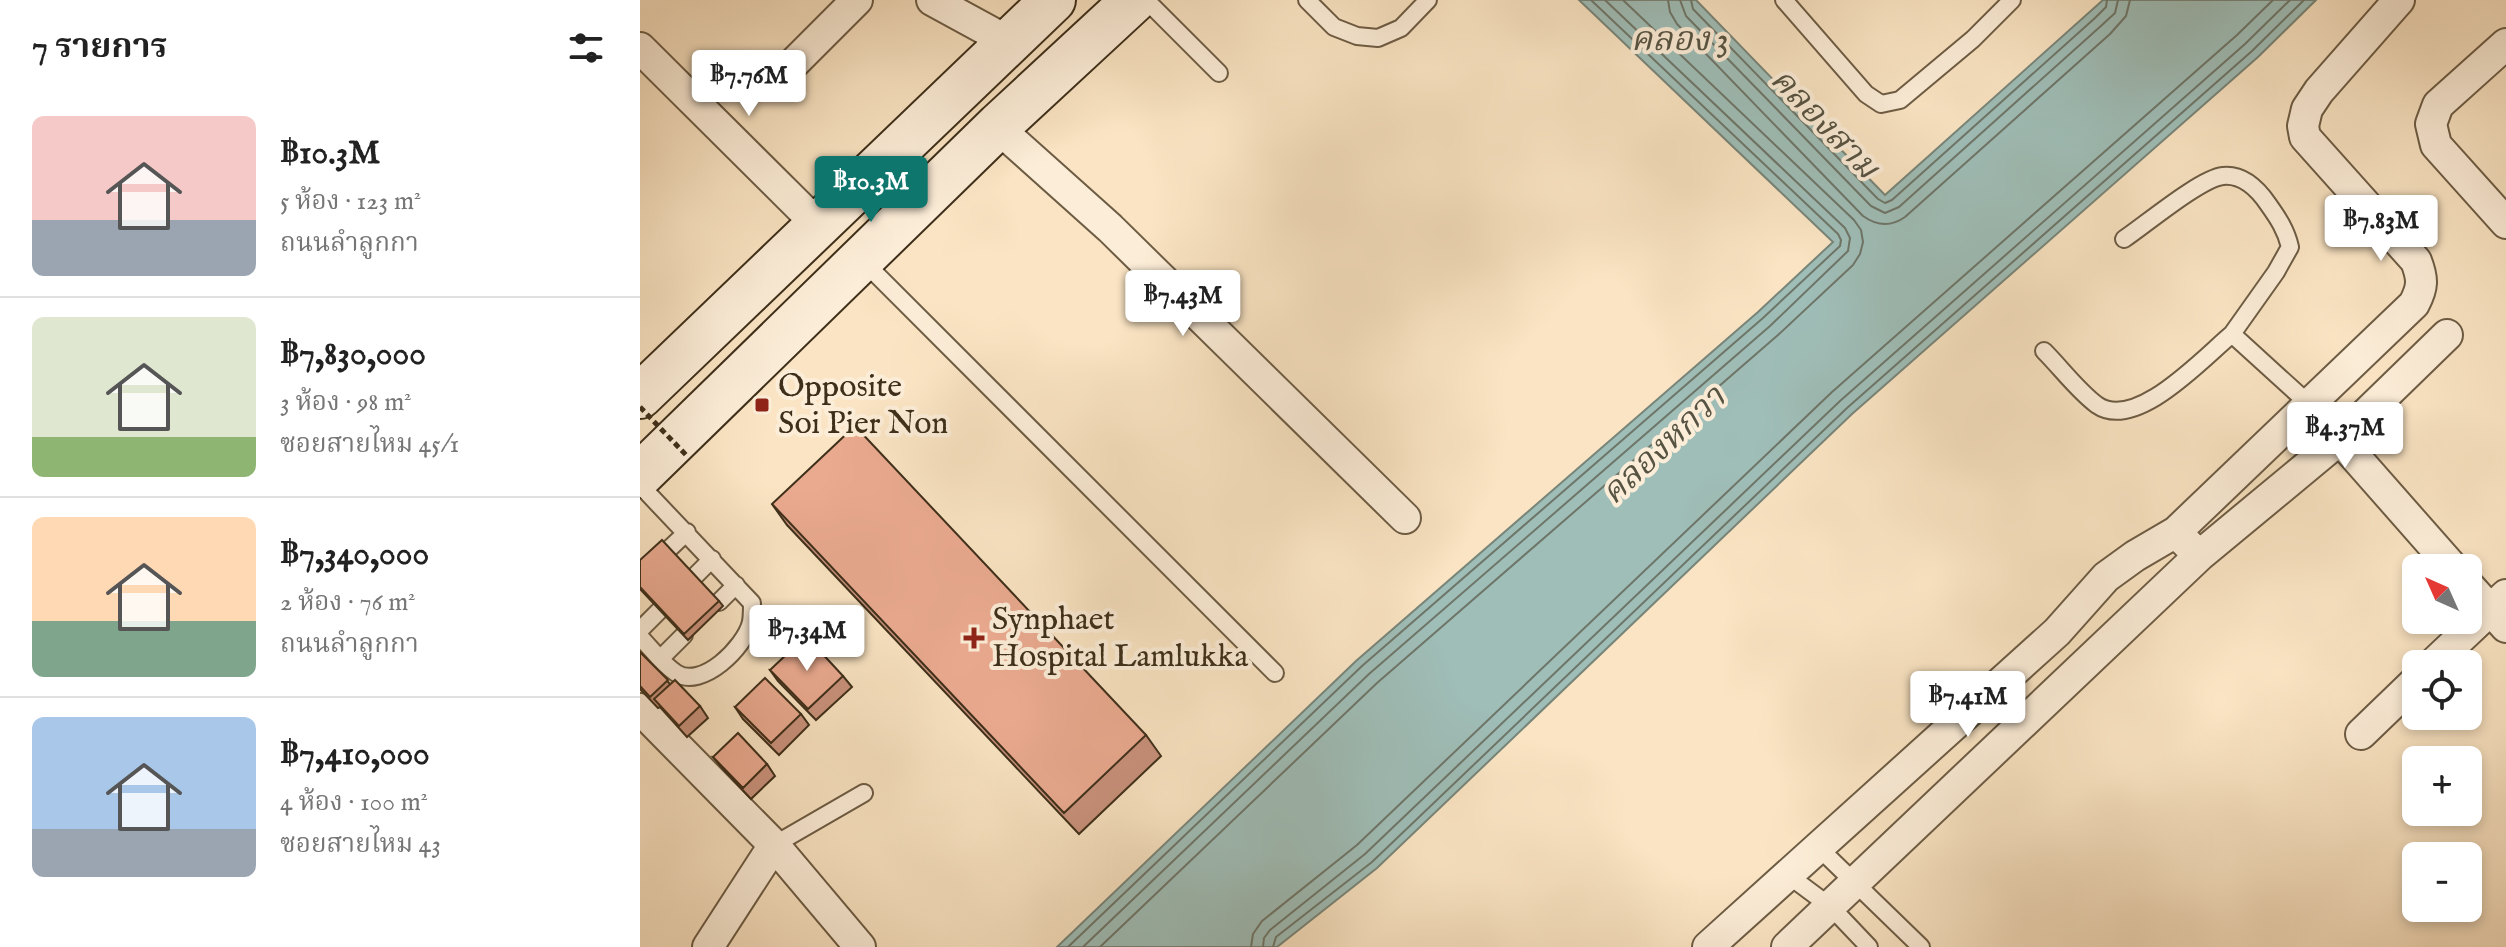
<!DOCTYPE html>
<html lang="th">
<meta charset="utf-8">
<style>
body{margin:0;font-family:"IM FELL English","Noto Serif Thai",serif;background:#f6f6f6;color:#222;height:100vh;display:flex;flex-direction:column;font-size:30px;white-space:nowrap}
*{box-sizing:border-box;margin:0}
p{font-size:26px;color:#767676}
.icon{flex:none;width:44px;height:44px;fill:none;stroke:currentColor;stroke-width:2;stroke-linecap:round;stroke-linejoin:round}
.map{position:relative;flex:1;overflow:hidden}
.panel{display:flex;flex-direction:column;background:#fff;width:640px}
.panel>*{flex:none}
.needle{width:52px;rotate:315deg}
.controls{position:absolute;left:1762px;top:554px;display:grid;gap:16px}
.controls a{display:grid;place-items:center;width:80px;height:80px;border-radius:12px;background:#fff;box-shadow:0 4px 12px #0003;font-size:40px}
.price{position:absolute;translate:-50% -68px;padding:0 18px;border-radius:8px;background:#fff;color:#222;font-size:26px;line-height:52px;filter:drop-shadow(0 2px 4px #0008)}
.price::after{content:'';position:absolute;left:50%;top:48px;width:24px;height:18px;margin-left:-12px;background:inherit;clip-path:polygon(0 0,100% 0,50% 100%)}
.price.on{background:#0f766e;color:#fff}
ul{padding:0;list-style:none}
li{display:flex;align-items:center;gap:24px;height:200px;padding:0 32px}
li+li{border-top:2px solid #e0e0e0}
li span{display:grid;place-items:center;flex:none;width:224px;height:160px;border-radius:12px;color:#555}
li>.icon{margin-inline-start:auto}
span .icon{width:96px;height:96px;fill:#fffc;stroke-width:1}
li b{font-size:34px}
h2{display:flex;justify-content:space-between;align-items:center;height:96px;padding:0 32px;font-size:34px}
main{display:flex;flex:1;min-height:0}
.map>svg:first-child{display:block}
</style>
<main>
<section class="panel">
<h2>7 รายการ<svg class="icon" aria-label="filters" viewBox="0 0 24 24"><path d="M4 7h16M4 17h16"/><circle cx="9" cy="7" r="2"/><circle cx="15" cy="17" r="2"/></svg></h2>
<ul>
<li><span style="background:linear-gradient(#f6c9c9 65%,#9aa5b1 0)"><svg class="icon" aria-label="home" viewBox="0 0 24 24"><path d="M3 11l9-7 9 7M6 9v11h12V9"/></svg></span><div><b>฿10.3M</b><p>5 ห้อง · 123 m²</p><p>ถนนลำลูกกา</p></div></li>
<li><span style="background:linear-gradient(#dfe7d0 75%,#8fb573 0)"><svg class="icon" aria-label="home" viewBox="0 0 24 24"><path d="M3 11l9-7 9 7M6 9v11h12V9"/></svg></span><div><b>฿7,830,000</b><p>3 ห้อง · 98 m²</p><p>ซอยสายไหม 45/1</p></div></li>
<li><span style="background:linear-gradient(#ffd9b3 65%,#7fa58c 0)"><svg class="icon" aria-label="home" viewBox="0 0 24 24"><path d="M3 11l9-7 9 7M6 9v11h12V9"/></svg></span><div><b>฿7,340,000</b><p>2 ห้อง · 76 m²</p><p>ถนนลำลูกกา</p></div></li>
<li><span style="background:linear-gradient(#a9c7e8 70%,#9aa5b1 0)"><svg class="icon" aria-label="home" viewBox="0 0 24 24"><path d="M3 11l9-7 9 7M6 9v11h12V9"/></svg></span><div><b>฿7,410,000</b><p>4 ห้อง · 100 m²</p><p>ซอยสายไหม 43</p></div></li>
</ul>
</section>
<div class="map">
<svg width="1866" height="947" viewBox="0 0 1866 947">
<rect width="100%" height="100%" fill="#fae4c3"/>
<filter id="stains"><feTurbulence type="fractalNoise" baseFrequency=".0025" numOctaves="4"/><feColorMatrix values="0 0 0 0 .2 0 0 0 0 .09 0 0 0 0 .02 0 0 0 .5 -.17"/></filter>
<radialGradient id="worn" r=".72"><stop offset=".6" stop-color="#630" stop-opacity="0"/><stop offset="1" stop-color="#630" stop-opacity=".3"/></radialGradient>
<!-- water -->
<path fill="#9fbeb8" stroke="#788579" stroke-width="2" d="M939,0H1056L1245,195L1463,0H1676L1618,57L1212,414L737,868L637,947H417L716,661L1118,312L1193,242Z"/>
<g fill="none" stroke-linecap="round" stroke-linejoin="round">
<!-- shore -->
<path stroke="#6e7669" stroke-width="2" d="M1028,0L1030,12L1037,24L1223,216C1237,226 1251,227 1265,217L1470,34L1486,16L1490,0
M1040,0L1046,16L1231,206L1245,213L1259,207L1462,25L1475,13L1478,0
M1051,0L1053,9L1238,199L1245,203L1252,200L1455,18L1466,7L1467,0
M428,947L722,666L1123,318L1200,246L1201,240L1198,234L951,0
M443,947L729,674L1130,326L1208,251L1210,238L1205,228L965,0
M460,947L737,683L1138,335L1213,265L1220,254L1223,242L1221,230L1214,220L983,0
M611,947L613,934L622,921L717,845L1192,392L1597,35L1633,0
M623,947L624,938L630,930L725,854L1200,401L1605,44L1650,0
M633,947L636,937L732,862L1207,408L1612,51L1664,0"/>
<!-- service casing -->
<g stroke="#6d5c44" stroke-width="20">
<path id="service" d="M506,0L579,73
M667,0L694,27L717,36L738,38L761,28L788,0
M1144,0L1226,94L1241,104L1260,100L1333,39L1372,0
M1484,239C1505,225 1561,178 1583,176C1603,174 1617,188 1628,204C1638,218 1646,230 1650,247L1636,272L1592,334L1670,405
M223,261L635,673
M1404,351C1421,368 1438,391 1457,405C1496,432 1563,358 1592,334
M0,485L112,603C112,609 112,616 111,622C105,647 62,690 36,673C22,664 11,648 0,637
M29,549L47,532
M55,576L72,559
M79,602L96,585
M0,630L20,610
M21,658L44,635
M134,845L224,793
M1178,847L1281,947
M1148,875L1191,907L1229,947"/>
</g>
<!-- minor casing -->
<g stroke="#6d5c44" stroke-width="34">
<path id="minor" d="M292,0L369,42
M1866,44L1798,105L1791,124L1796,145L1866,223
M0,48L179,226
M150,67L217,0
M359,125L366,135L470,228L765,518
M1688,426L1813,568
M1559,556L1699,440L1807,335
M1828,585L1866,627
M1793,664L1866,595
M0,709L134,845L220,947
M1721,734L1776,681
M68,947L134,845
M1068,947L1417,632L1466,577L1495,556L1536,532L1774,304C1783,287 1783,279 1776,261L1665,137L1663,126L1667,109L1679,91L1759,0
M1147,947L1559,556L1536,532"/>
</g>
<!-- secondary casing -->
<g stroke="#3e2f1a" stroke-width="48">
<path id="secondary" d="M0,396L413,0
M0,475L359,125L494,0"/>
</g>
<!-- service -->
<use href="#service" stroke="#fcedd8" stroke-width="16"/>
<!-- minor -->
<use href="#minor" stroke="#fcedd8" stroke-width="30"/>
<!-- secondary -->
<use href="#secondary" stroke="#fcedd8" stroke-width="44"/>
<!-- path-bridge -->
<path stroke="#3e2f1a" stroke-width="5" stroke-dasharray="6 4" stroke-linecap="butt" d="M0,407L47,456"/>
</g>
<!-- wall -->
<path fill="#c9927c" stroke="#3e2f1a" stroke-width="2" d="M132,504L506,735L521,756L439,834L147,525Z
M0,560L79,601L83,606L48,640L0,589Z
M0,652L30,684L60,706L68,718L47,737L20,707L18,708L0,689Z
M130,670L203,676L212,687L176,720L138,681Z
M95,707L161,714L169,725L139,755L103,719Z
M73,757L127,764L135,776L111,799L82,768Z"/>
<!-- building -->
<path fill="#eaaa90" stroke="#3e2f1a" stroke-width="2" d="M215,426L506,735L424,813L132,504Z
M22,540L79,601L44,634L0,587V560Z
M166,636L203,676L168,709L130,670Z
M0,652L28,680L10,697L0,686Z
M125,678L161,714L131,743L95,707Z
M35,680L60,706L39,726L14,699Z
M98,733L127,764L103,788L73,757Z"/>
<!-- markers -->
<g fill="#8f2418" stroke="#fcedd8" stroke-width="3">
<rect x="114" y="397" width="16" height="16" rx="4"/>
<path d="M330 626h8v8h8v8h-8v8h-8v-8h-8v-8h8z"/>
</g>
<g text-anchor="middle" dominant-baseline="central" stroke-width="8" stroke-linejoin="round" paint-order="stroke">
<!-- poi labels -->
<g font-size="32" fill="#3e2f1a" stroke="#fcedd8" text-anchor="start">
<text x="138" y="387">Opposite<tspan x="138" dy="37">Soi Pier Non</tspan></text>
<text x="352" y="620">Synphaet<tspan x="352" dy="37">Hospital Lamlukka</tspan></text>
</g>
<!-- water labels -->
<g font-size="34" font-style="italic" fill="#565342" stroke="#fcedd8">
<text x="1040" y="40">คลอง 3</text>
<text transform="translate(1184 124) rotate(46)">คลองสาม</text>
<text transform="translate(1024 446) rotate(-43)">คลองหกวา</text>
</g>
</g>
<rect width="100%" height="100%" filter="url(#stains)"/>
<rect width="100%" height="100%" fill="url(#worn)"/>
</svg>
<div class="controls">
<a><svg class="needle" viewBox="-14 -14 28 28"><path d="M0-13l5 13h-10z" fill="#e53935"/><path d="M0 13l5-13h-10z" fill="#767676"/></svg></a>
<a><svg class="icon" aria-label="locate" viewBox="0 0 24 24"><circle cx="12" cy="12" r="6"/><path d="M12 2v4M12 18v4M2 12h4M18 12h4"/></svg></a>
<a>+</a>
<a>−</a>
</div>
<b class="price" style="left:109px;top:118px">฿7.76M</b>
<b class="price on" style="left:231px;top:224px">฿10.3M</b>
<b class="price" style="left:1741px;top:263px">฿7.83M</b>
<b class="price" style="left:543px;top:338px">฿7.43M</b>
<b class="price" style="left:1705px;top:470px">฿4.37M</b>
<b class="price" style="left:167px;top:673px">฿7.34M</b>
<b class="price" style="left:1328px;top:739px">฿7.41M</b>
</div>
</main>
